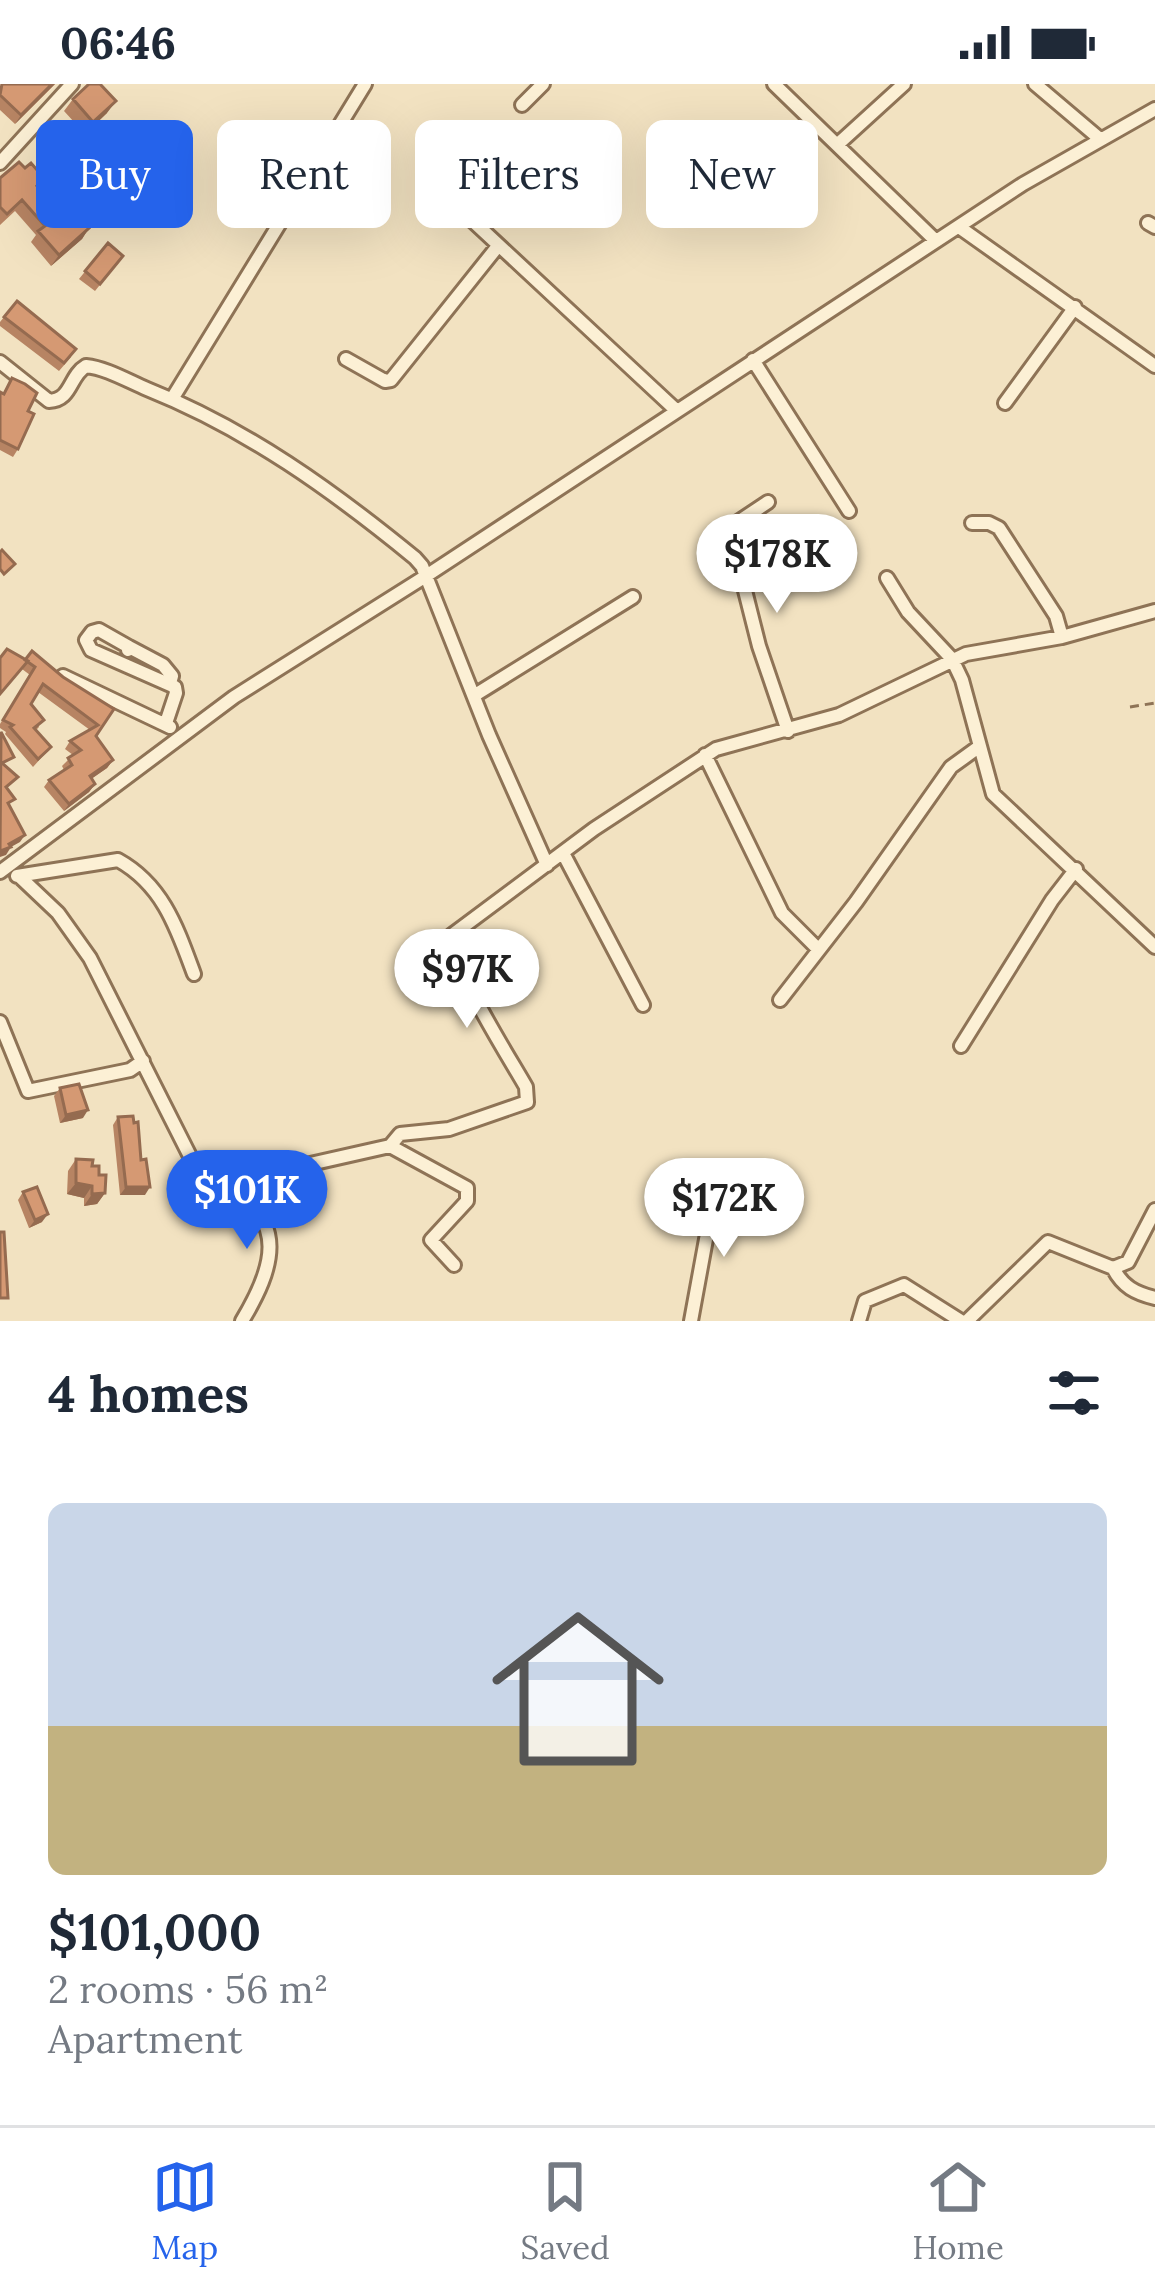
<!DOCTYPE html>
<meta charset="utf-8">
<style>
body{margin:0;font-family:Lora,serif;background:#f2f2f3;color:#1f2937;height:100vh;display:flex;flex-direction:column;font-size:45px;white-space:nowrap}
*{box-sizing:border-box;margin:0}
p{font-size:39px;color:#747a83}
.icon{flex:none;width:66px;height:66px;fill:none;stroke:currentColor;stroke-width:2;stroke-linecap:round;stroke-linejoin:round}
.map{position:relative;height:1237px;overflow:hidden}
.details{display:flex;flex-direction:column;background:#fff;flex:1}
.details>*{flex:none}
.top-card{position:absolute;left:36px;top:36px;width:1083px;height:108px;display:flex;gap:24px}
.price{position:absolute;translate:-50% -102px;padding:0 27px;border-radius:42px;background:#fff;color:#222;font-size:39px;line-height:78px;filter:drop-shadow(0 3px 6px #0008)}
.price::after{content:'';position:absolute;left:50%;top:72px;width:36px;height:27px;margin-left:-18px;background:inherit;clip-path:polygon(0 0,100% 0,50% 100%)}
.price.on{background:#2563eb;color:#fff}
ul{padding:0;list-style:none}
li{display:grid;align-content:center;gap:24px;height:636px;padding:0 48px}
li+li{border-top:3px solid #e0e1e3}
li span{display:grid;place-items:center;height:372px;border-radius:18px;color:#555}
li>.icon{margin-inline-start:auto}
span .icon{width:216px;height:216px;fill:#fffc;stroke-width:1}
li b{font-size:51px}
h2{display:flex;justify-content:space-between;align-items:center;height:144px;padding:0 48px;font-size:51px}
.chip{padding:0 42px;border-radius:18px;background:#fff;box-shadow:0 12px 48px #0002;font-size:42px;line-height:108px}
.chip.on{background:#2563eb;color:#fff}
.status{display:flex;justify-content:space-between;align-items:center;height:84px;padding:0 60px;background:#fff;direction:ltr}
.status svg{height:33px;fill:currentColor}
.tabs{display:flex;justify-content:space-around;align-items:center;height:168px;border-top:3px solid #e0e1e3;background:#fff;font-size:33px;color:#747a83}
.tabs a{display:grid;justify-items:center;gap:6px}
.tabs .on{color:#2563eb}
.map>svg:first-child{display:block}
</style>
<div class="status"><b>06:46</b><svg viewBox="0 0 49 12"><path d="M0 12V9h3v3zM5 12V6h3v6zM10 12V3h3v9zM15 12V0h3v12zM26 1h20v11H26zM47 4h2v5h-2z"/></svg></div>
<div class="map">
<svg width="1155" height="1237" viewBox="0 0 1155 1237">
<rect width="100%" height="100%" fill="#f2e2c1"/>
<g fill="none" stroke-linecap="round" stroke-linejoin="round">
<!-- minor casing -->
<g stroke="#8e7356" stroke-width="18">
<path id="minor" d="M774,0L936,157
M1035,0L1100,55
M522,21L543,0
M837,61L904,0
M0,79L72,0
M447,113L677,327
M1148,139L1155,143
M959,143L1155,282
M346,275L385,297L391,296L498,162
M753,276L849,427
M0,278L49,317C72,316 69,292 86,282C106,284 128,297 147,305C247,345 332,406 415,474L422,482L489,651L547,781
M172,315L365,0
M1005,319L1075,223
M768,418L735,440L732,455L759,562L788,647
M972,439H989L999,444L1056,532L1062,553
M887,494L908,528L952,575L962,596L993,710L1155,863
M129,563L99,546L92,548L86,556L91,566L175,603L176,609L166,639
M128,566L129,563L163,581L172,592L170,599
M63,592L170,643
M475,611L633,513
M705,671L782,829L818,865
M563,769L643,921
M0,788L234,613L426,492L1023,100L1155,25
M17,792L118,776C163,801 177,844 194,890
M20,793L58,829L90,874L201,1094L209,1102L217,1101L390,1062L400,1050L449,1045L527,1018L526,1003C509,973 450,881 452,851L594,745L716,665L839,631L966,570L1062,553L1155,527
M780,916L856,818L951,683L980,662
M0,938L28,1007L130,986L143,977
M961,962L1052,816L1076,785
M390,1062L467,1104V1117L431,1156L454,1181
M225,1099C289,1137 274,1184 242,1237
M1113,1184C1123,1203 1135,1209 1155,1214
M691,1237L709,1139L775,1131
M859,1237L865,1217L904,1201L961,1237
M967,1237L1048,1158L1113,1184L1128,1178L1155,1126"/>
</g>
<!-- path -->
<path stroke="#8e7356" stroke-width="3" stroke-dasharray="9 6" stroke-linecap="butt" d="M1130,623L1155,619"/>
<!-- minor -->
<use href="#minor" stroke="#fcf0d5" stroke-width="12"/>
</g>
<!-- wall -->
<path fill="#b78463" d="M55,0L15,40L0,26V2Z
M73,15L107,29L85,50L64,27Z
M0,94L39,104L60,128L89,144L82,155L51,182L31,158L36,151L15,127L0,141Z
M108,159L123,172L95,207L79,195Z
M17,217L71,273L59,287L0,242V238Z
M12,294L28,327L18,365L13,373L0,366V308L3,309Z
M25,575L63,593L114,625L96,652L113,676L107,684L91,695L95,700L89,708L64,727L44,703L49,696L64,686L62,682L73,671L65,665L70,657L90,646L38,608L31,620L39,643L36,646L51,663L33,683L5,650L6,648L0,644V640L30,591L22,585Z
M60,1004L83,1034L60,1039L54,1012Z
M118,1033L145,1111H120L113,1041Z
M76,1075L92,1082L99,1091L105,1109L97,1120L84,1122V1114L67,1110L68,1087Z
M23,1108L42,1138L29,1144L18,1116Z"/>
<!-- shaded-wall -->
<path fill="#956b50" d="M52,0H55L15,40L21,31Z
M116,17L107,29L85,50L93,38Z
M89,144L82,155L51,182L59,171Z
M113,676L107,684L84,700L90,692Z
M95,700L89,708L64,727L69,720Z
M25,751L20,758L11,763L6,771L0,773V767Z
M88,1026L83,1034L60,1039L66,1031Z
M76,1099L92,1102L84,1114L67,1110Z
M126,1103H150L145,1111H120Z
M105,1109L97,1120L84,1122L92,1110Z
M48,1130L42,1138L29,1144L35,1136Z"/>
<!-- building -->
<path fill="#d59973" stroke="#956b50" stroke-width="3" d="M2,0H52L21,31L0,11Z
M89,0H100L116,17L93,38L73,15Z
M19,78L25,84L31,79L45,95L37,102L60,128L68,133L75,128L89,144L59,171L38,147L45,142L22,116L7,130L0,123V94Z
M108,159L123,172L100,200L85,187Z
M17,217L76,265L64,279L4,233Z
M12,294L25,300L37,309L28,327L34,330L18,365L0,356V308L4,310Z
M2,466L15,480L4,490L0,485V468Z
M7,565L28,577L0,610V574Z
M32,567L63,593L114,625L96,652L113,676L90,692L95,700L69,720L49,696L72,681L68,674L81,666L70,657L98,641L43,600L31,620L44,636L34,644L51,663L38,675L10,643L13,641L3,636L35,583L25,576Z
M1,648L14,673L2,679L18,693L6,703L15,715L8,719L25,751L9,760L11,763L0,767Z
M79,1000L88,1026L66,1031L60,1004Z
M133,1032L134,1039L138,1038L141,1076L146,1075L150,1103H126L118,1033Z
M76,1075L93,1076L92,1082H99V1091H106L105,1109L92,1110V1102L76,1099Z
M37,1103L48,1130L35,1136L23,1108Z
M0,1148H4L8,1214H0Z"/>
</svg>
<b class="price" style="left:777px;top:532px">$178K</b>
<b class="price" style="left:467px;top:947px">$97K</b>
<b class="price on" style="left:247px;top:1168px">$101K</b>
<b class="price" style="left:724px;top:1176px">$172K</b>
<div class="top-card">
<a class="chip on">Buy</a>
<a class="chip">Rent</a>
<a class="chip">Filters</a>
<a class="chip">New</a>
</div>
</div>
<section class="details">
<h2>4 homes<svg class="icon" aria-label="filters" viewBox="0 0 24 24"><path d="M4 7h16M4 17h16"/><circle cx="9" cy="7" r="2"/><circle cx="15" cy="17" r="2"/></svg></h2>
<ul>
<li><span style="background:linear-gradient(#c9d6e8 60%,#c2b280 0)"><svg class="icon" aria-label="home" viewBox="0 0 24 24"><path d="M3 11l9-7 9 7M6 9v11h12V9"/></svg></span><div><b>$101,000</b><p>2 rooms · 56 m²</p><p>Apartment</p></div></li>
</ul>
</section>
<nav class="tabs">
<a class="on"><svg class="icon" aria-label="map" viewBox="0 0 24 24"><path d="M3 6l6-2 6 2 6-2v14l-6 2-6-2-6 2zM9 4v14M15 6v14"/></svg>Map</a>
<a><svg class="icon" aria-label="saved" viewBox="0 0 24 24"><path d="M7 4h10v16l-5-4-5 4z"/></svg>Saved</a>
<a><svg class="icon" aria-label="home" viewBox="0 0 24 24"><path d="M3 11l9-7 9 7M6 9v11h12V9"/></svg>Home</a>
</nav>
